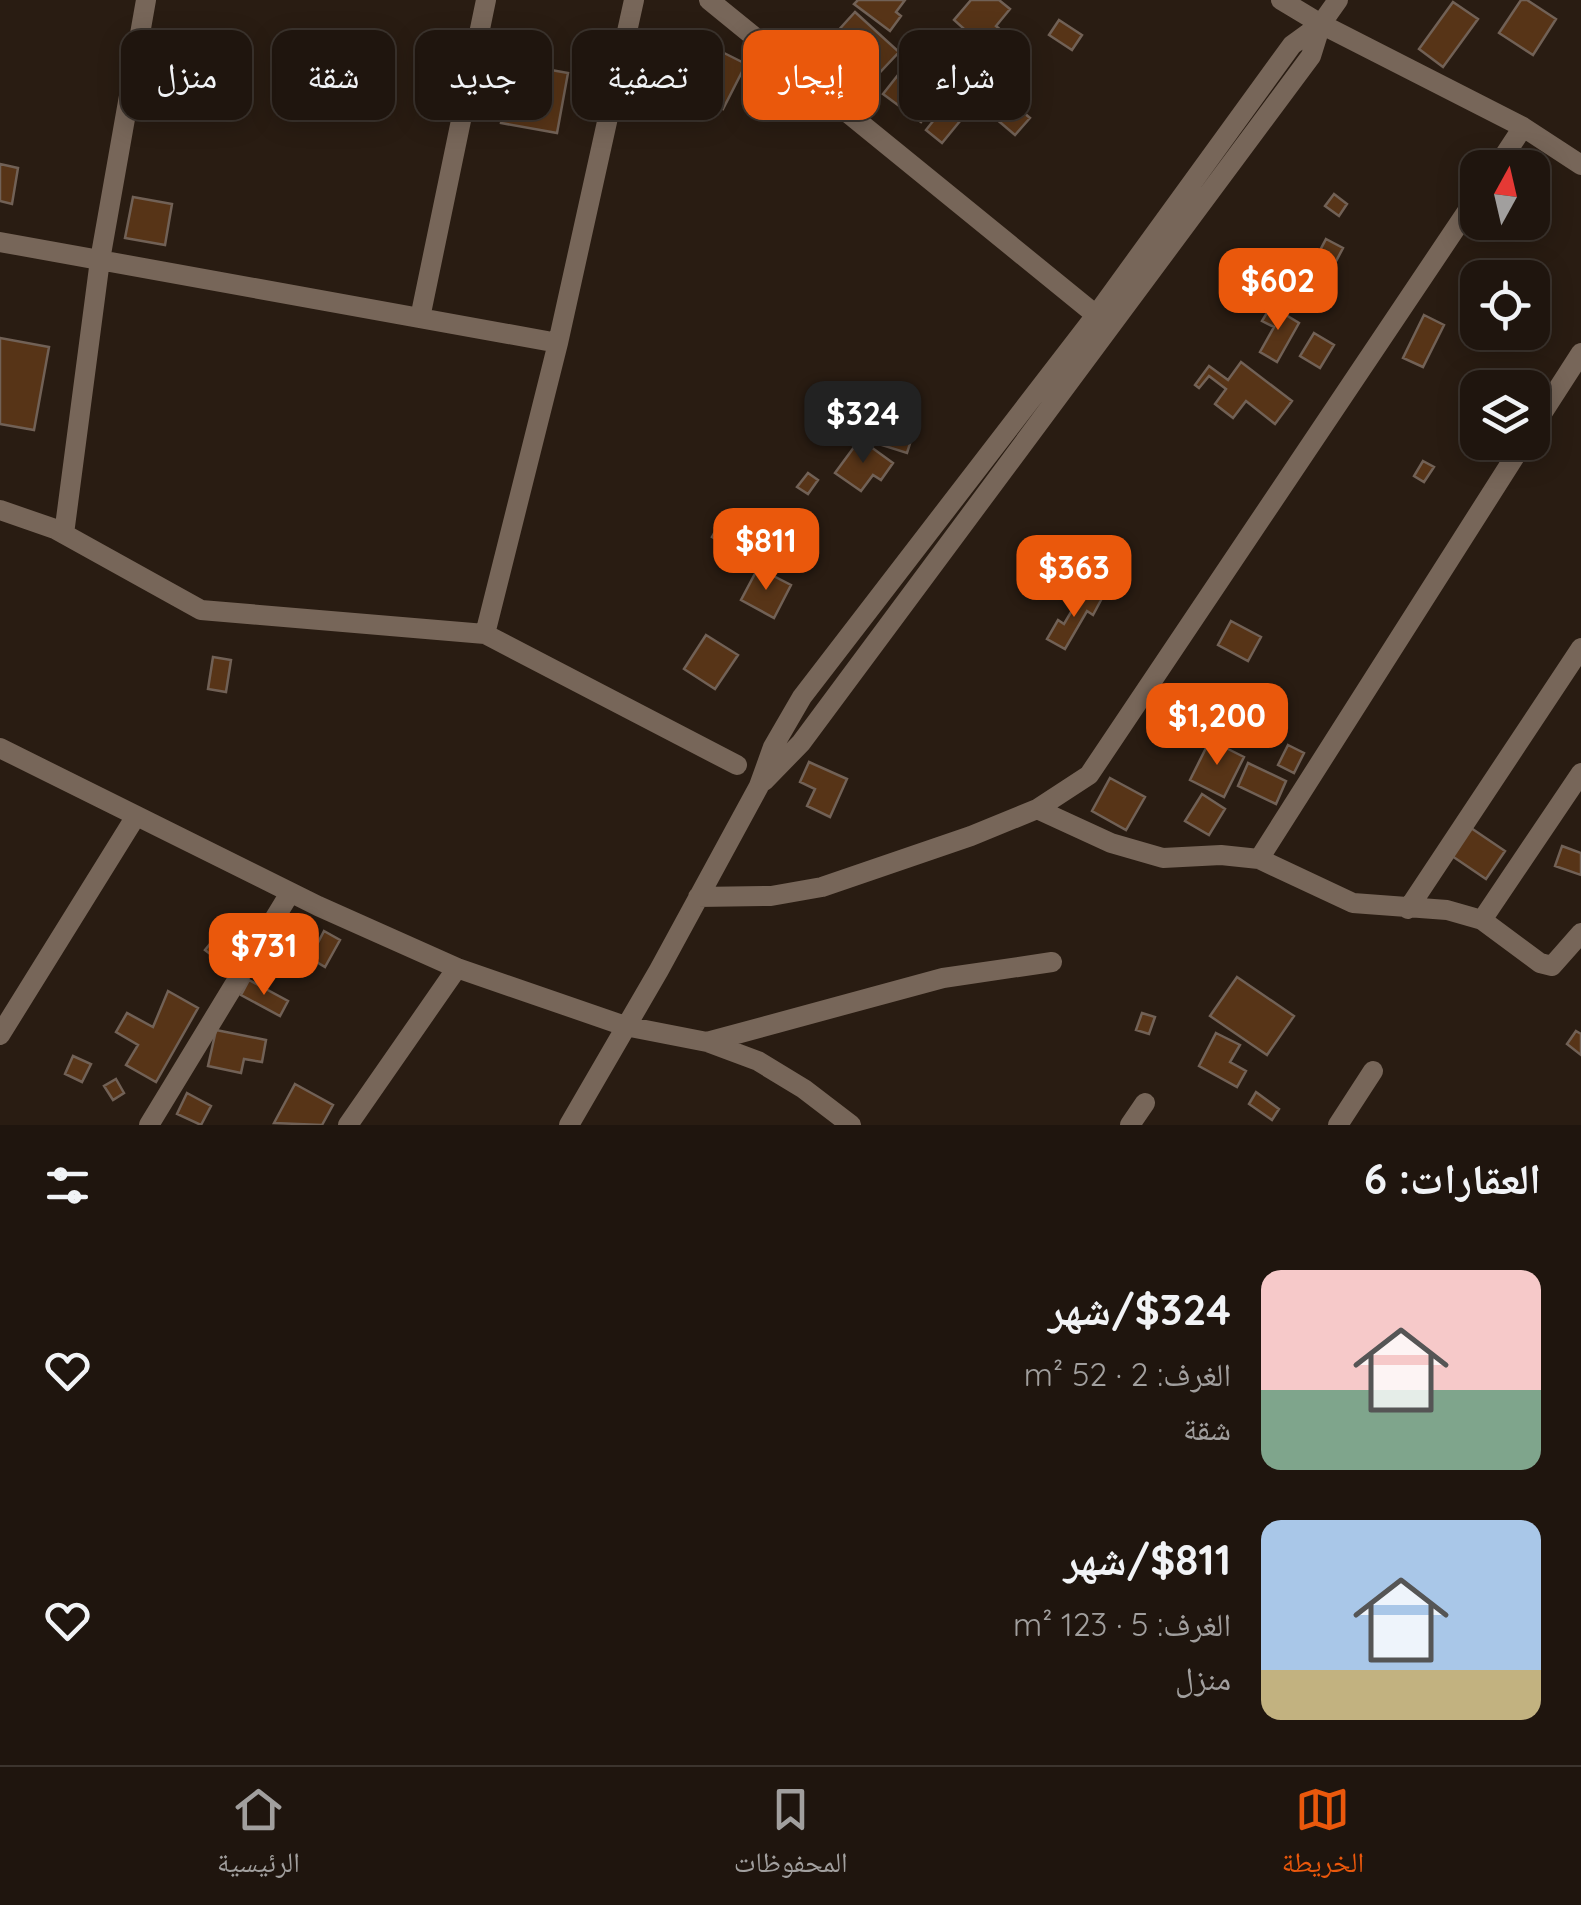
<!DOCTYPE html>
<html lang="ar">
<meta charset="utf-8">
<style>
body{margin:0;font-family:Quicksand,"Noto Naskh Arabic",sans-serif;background:#271e17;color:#f1f3f6;direction:rtl;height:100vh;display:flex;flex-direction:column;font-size:38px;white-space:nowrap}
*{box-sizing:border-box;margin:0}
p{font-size:32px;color:#a19f9e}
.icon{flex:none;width:55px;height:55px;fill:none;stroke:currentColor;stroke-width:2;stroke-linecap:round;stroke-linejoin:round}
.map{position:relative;height:1125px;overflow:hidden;direction:ltr}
.drawer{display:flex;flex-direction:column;background:#1f150e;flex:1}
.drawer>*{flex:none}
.guide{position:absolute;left:30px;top:30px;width:1000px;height:90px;direction:rtl;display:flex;gap:20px}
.needle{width:65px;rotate:8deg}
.buttons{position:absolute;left:1460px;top:150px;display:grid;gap:20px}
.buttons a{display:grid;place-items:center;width:90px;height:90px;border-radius:20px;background:#1f150e;box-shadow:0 5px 25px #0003,0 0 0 2px #3c342e;font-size:50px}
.price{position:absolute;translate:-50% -85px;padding:0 22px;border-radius:20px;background:#ea580c;color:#fff;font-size:32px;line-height:65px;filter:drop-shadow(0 2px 5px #0008)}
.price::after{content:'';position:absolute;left:50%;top:60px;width:30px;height:22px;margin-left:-15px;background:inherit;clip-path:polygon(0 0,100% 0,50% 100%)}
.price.on{background:#222;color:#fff}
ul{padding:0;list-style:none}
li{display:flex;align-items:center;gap:30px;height:250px;padding:0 40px}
li span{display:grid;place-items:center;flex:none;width:280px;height:200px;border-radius:20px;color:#555}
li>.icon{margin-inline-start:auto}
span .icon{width:120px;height:120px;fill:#fffc;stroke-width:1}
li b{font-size:42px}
h2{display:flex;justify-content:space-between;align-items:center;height:120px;padding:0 40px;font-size:42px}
.pill{padding:0 35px;border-radius:20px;background:#1f150e;box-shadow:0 5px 25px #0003,0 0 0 2px #3c342e;font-size:35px;line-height:90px}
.pill.on{background:#ea580c;color:#fff}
.tabs{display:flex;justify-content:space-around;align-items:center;height:140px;border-top:2px solid #3c342e;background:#1f150e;font-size:28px;color:#a19f9e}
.tabs a{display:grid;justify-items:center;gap:5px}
.tabs .on{color:#ea580c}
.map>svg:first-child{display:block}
</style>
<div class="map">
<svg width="1581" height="1125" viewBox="0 0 1581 1125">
<rect width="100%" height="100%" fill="#291c12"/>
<!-- building -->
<path fill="#573417" stroke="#716156" stroke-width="2.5" d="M858,0H905L896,12L901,16L890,31L854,4Z
M971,0H999L1010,9L996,26L1027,52L1011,71L954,20Z
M1521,0H1527L1556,19L1533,55L1499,33Z
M1453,2L1478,19L1443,67L1419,49Z
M855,12L899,52L869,84L826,44Z
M1059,20L1082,35L1072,50L1049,35Z
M700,41L746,64L723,109L678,86Z
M913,56L950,84L921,122L883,94Z
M512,63L568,73L557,133L501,123Z
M996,89L1030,118L1015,135L981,106Z
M957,91L974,104L942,143L926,130Z
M0,164L18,168L12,204L0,201Z
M1334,194L1347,204L1339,216L1325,206Z
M133,197L172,204L165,245L125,238Z
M1326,239L1343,248L1324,284L1307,275Z
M1271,306L1299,323L1277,362L1260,352L1274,327L1262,321Z
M1424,315L1444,325L1423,367L1403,358Z
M1314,333L1334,345L1320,368L1300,356Z
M0,338L49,347L34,430L0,424Z
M1241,362L1292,401L1275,424L1246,401L1233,418L1215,404L1226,389L1209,376L1199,388L1195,385L1209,366L1228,380Z
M875,422L913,434L907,453L869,441Z
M860,439L893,463L881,480L873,475L861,491L835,473Z
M1423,461L1434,467L1424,482L1414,476Z
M808,473L818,480L808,494L797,487Z
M723,517L743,528L732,548L712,537Z
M758,568L791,585L774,618L741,600Z
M1084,590L1101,600L1093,615L1087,611L1065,649L1047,639L1058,620L1064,624Z
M1231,621L1261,637L1248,661L1218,645Z
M706,635L738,655L715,689L684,669Z
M213,657L231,660L226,692L208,689Z
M1210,740L1244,757L1224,797L1190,780Z
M1288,745L1304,753L1294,773L1278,765Z
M809,762L847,779L830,817L807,806L815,789L800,782Z
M1248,763L1286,781L1276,804L1238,786Z
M1110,778L1145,797L1126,830L1092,811Z
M1202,794L1225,809L1209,835L1185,821Z
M1471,828L1505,851L1486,879L1452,856Z
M1562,846L1581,853V875L1555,866Z
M324,931L340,940L325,967L310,958Z
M214,939L227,949L218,960L205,950Z
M1237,977L1294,1016L1267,1055L1210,1016Z
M249,980L288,1001L280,1016L241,995Z
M168,991L198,1008L156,1082L126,1065L138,1045L116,1032L127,1013L153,1027Z
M1142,1013L1155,1017L1149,1034L1136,1030Z
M216,1030L266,1040L262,1062L244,1059L241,1073L208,1066Z
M1576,1031L1581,1034V1055L1567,1044Z
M1216,1033L1240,1045L1230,1062L1246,1071L1237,1087L1199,1066Z
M73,1056L91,1064L82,1082L65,1074Z
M116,1079L124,1093L113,1100L104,1086Z
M295,1084L333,1105L322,1125L274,1123Z
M1256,1092L1279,1109L1272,1120L1249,1104Z
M187,1093L211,1106L201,1125L177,1114Z"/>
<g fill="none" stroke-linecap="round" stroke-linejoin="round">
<!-- street -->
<path stroke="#776659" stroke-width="20" d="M709,0L1096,315
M1281,0L1321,24L1523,127
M1496,168L1523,127L1581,165
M0,242L558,343
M420,318L486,0
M1532,429L1581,353
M0,510L55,529L201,610L485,634L737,765
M64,534L100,260L146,0
M485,634L558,343L634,0
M0,748L318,906L457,968L625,1026L707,1042L758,1061L804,1089L851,1125
M764,781L801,743L1311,56L1321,24L1338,0
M1037,809L1111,843L1163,858L1221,855L1259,859L1353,903L1447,910L1482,920L1540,963L1552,966L1581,933
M1259,859L1524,442
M698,897L771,896L822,887L971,836L1037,809L1089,775L1478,195
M1408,909L1581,648
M1482,920L1581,773
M0,1035L136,816
M707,1042L943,978L1052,962
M149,1125L290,893
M348,1125L457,968
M569,1125L659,970L759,786L773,747L802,697L1096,315L1292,45L1321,24
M1130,1125L1145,1103
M1338,1125L1373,1071"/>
</g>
</svg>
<div class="buttons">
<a><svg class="needle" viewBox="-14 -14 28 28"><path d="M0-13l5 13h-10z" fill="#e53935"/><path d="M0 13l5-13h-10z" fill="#a19f9e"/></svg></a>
<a><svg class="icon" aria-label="locate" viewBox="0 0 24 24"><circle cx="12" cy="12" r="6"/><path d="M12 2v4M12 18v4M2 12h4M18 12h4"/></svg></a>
<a><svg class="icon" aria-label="layers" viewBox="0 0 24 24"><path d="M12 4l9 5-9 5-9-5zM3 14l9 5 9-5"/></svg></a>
</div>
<b class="price" style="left:1278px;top:333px">$602</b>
<b class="price on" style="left:863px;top:466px">$324</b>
<b class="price" style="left:766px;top:593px">$811</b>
<b class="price" style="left:1074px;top:620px">$363</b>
<b class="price" style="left:1217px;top:768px">$1,200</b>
<b class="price" style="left:264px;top:998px">$731</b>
<div class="guide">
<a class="pill">شراء</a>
<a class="pill on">إيجار</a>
<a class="pill">تصفية</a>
<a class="pill">جديد</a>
<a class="pill">شقة</a>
<a class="pill">منزل</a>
</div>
</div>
<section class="drawer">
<h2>العقارات: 6<svg class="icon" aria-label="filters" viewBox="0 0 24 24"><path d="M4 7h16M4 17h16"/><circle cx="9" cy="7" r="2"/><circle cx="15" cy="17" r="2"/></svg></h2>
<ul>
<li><span style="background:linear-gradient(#f6c9c9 60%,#7fa58c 0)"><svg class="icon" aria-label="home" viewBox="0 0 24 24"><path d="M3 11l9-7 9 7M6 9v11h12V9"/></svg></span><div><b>$324/شهر</b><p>الغرف: 2 · 52 m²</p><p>شقة</p></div><svg class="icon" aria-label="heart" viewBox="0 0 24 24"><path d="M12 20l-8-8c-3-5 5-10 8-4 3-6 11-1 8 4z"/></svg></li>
<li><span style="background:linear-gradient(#a9c7e8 75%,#c2b280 0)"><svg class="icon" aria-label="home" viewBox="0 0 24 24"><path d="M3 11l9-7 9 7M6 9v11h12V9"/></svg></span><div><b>$811/شهر</b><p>الغرف: 5 · 123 m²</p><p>منزل</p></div><svg class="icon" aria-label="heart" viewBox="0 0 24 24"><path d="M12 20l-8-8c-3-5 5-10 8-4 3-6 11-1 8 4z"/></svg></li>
</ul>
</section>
<nav class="tabs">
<a class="on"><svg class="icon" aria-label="map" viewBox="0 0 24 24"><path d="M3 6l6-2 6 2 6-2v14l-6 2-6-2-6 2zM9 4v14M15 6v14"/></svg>الخريطة</a>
<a><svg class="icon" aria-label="saved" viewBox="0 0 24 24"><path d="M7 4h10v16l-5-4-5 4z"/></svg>المحفوظات</a>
<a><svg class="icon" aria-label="home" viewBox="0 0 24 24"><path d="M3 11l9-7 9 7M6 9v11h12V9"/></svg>الرئيسية</a>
</nav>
